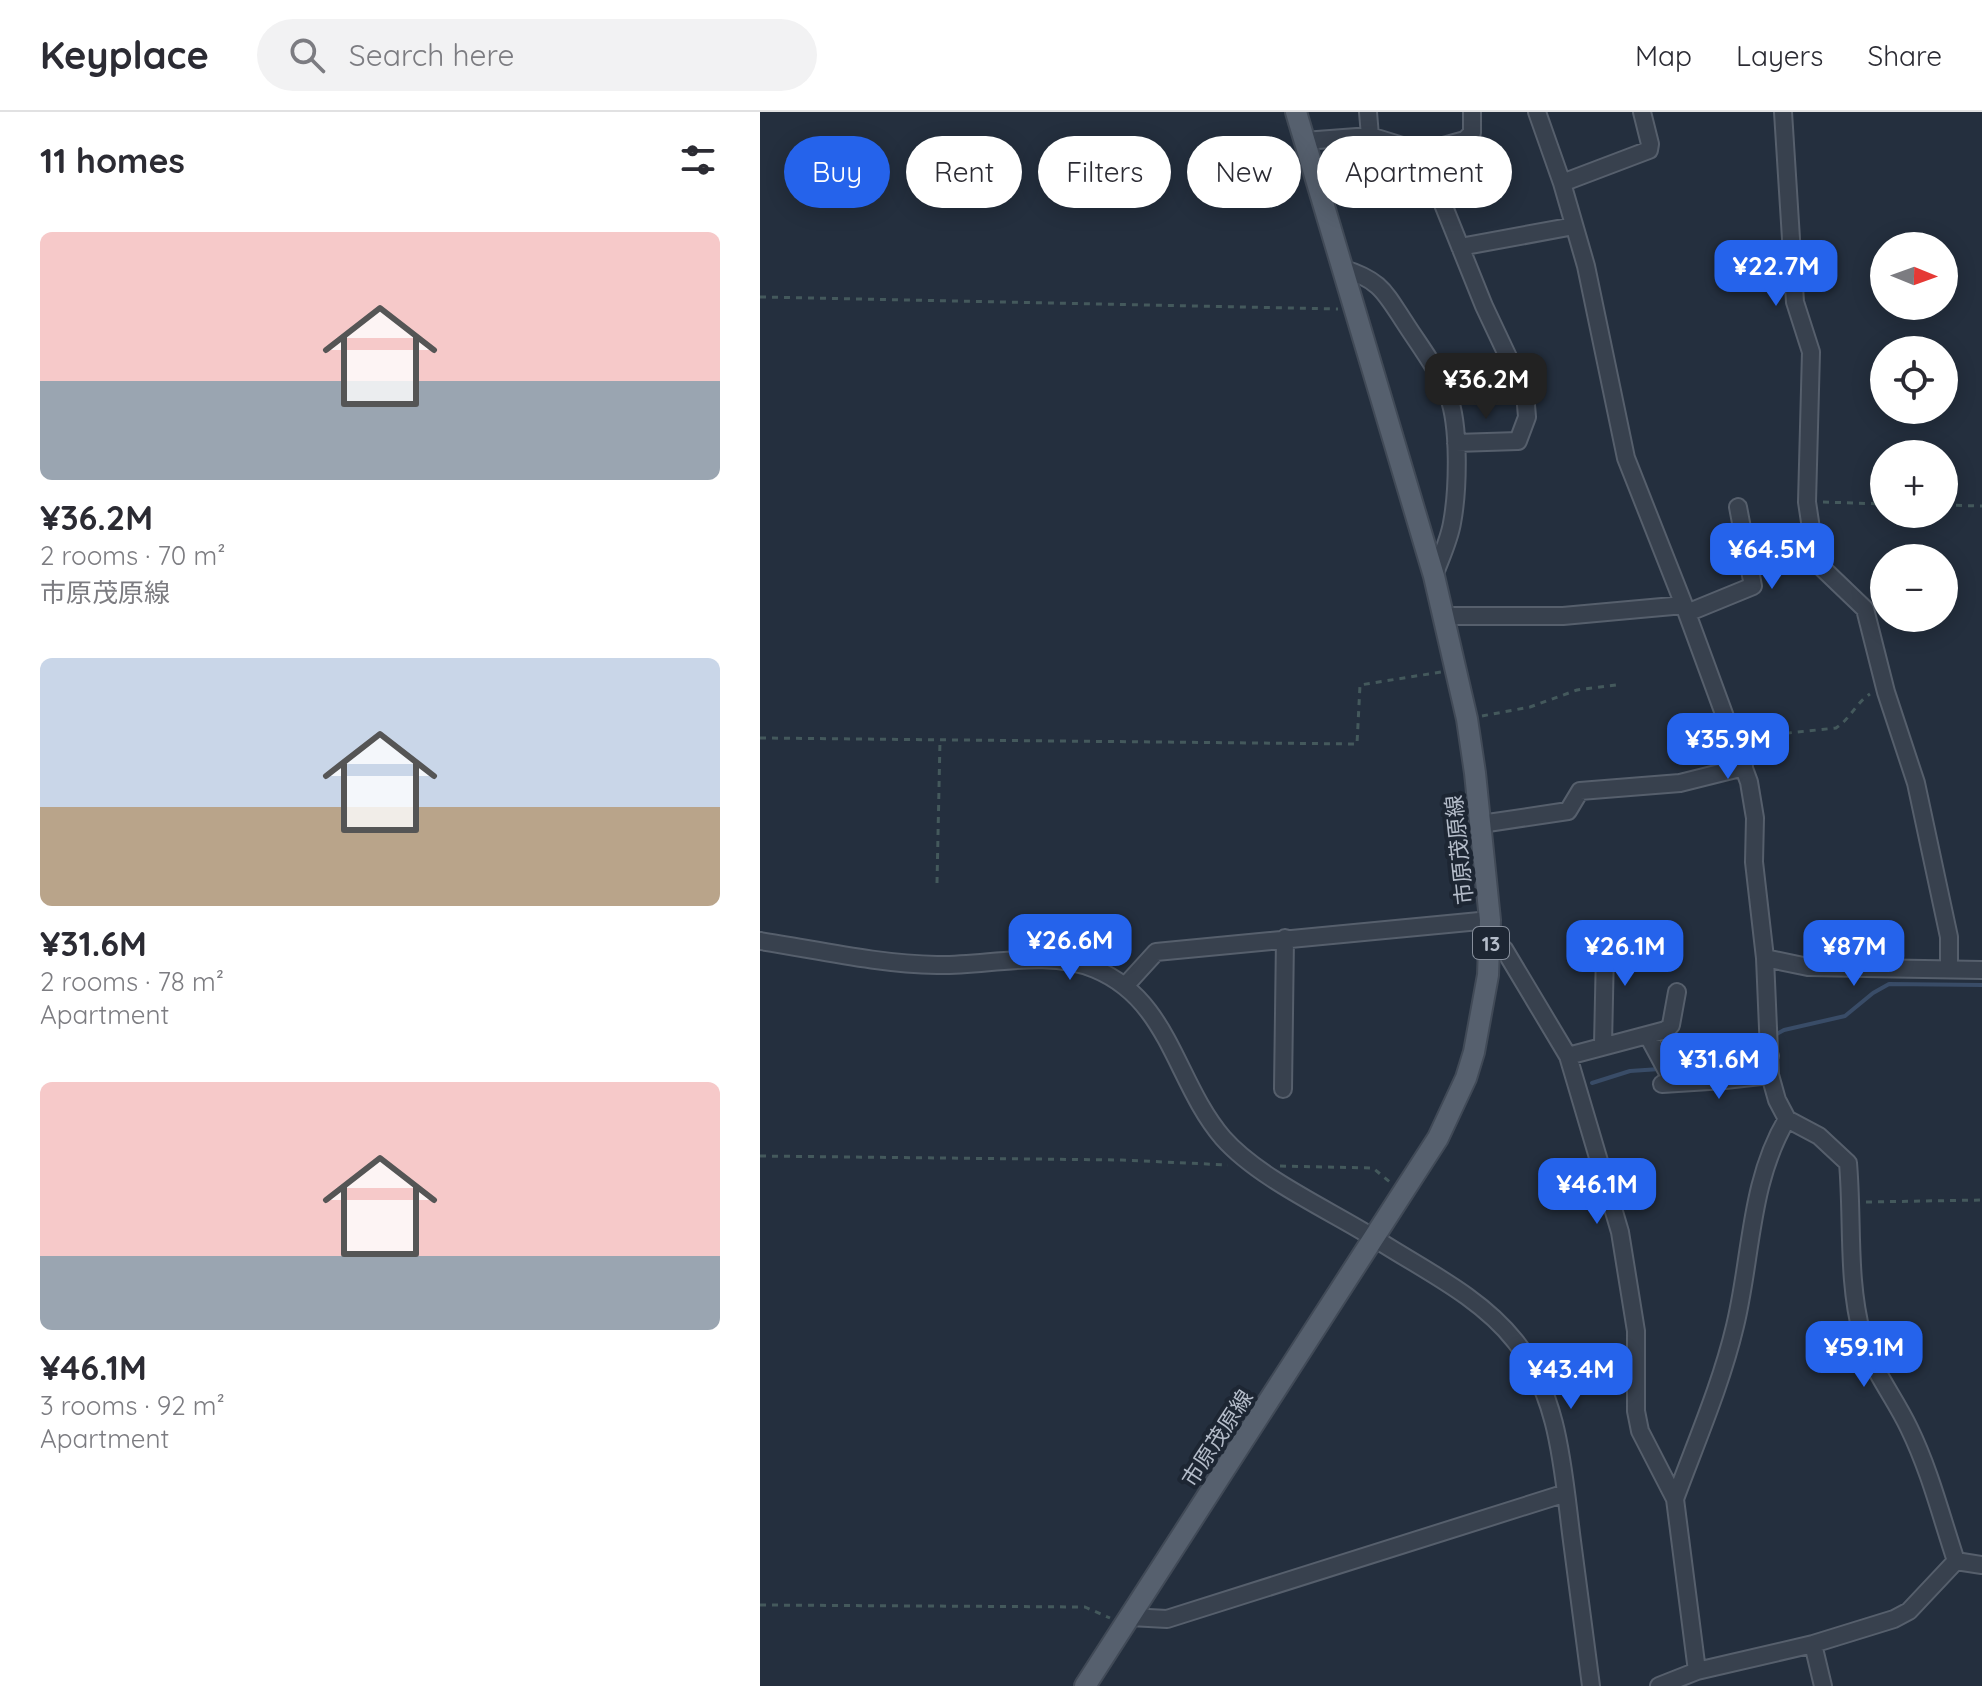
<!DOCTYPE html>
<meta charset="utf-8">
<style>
body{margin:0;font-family:Quicksand,"Noto Sans JP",sans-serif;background:#f2f2f3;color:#2b2b33;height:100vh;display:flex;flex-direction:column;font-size:30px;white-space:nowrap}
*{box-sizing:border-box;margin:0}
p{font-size:26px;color:#7c7c81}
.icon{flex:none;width:44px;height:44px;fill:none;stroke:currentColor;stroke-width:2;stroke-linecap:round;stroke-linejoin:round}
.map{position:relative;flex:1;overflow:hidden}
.details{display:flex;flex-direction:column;background:#fff;width:760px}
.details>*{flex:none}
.top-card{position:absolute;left:24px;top:24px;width:760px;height:72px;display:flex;gap:16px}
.needle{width:52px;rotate:91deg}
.fabs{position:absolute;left:1110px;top:120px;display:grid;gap:16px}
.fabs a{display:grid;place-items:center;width:88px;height:88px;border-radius:50%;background:#fff;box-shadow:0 4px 20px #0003;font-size:40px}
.price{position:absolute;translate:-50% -68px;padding:0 18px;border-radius:16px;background:#2563eb;color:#fff;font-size:26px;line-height:52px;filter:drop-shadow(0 2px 4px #0008)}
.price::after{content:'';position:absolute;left:50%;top:48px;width:24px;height:18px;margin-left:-12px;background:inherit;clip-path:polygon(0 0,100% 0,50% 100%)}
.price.selected{background:#222;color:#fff}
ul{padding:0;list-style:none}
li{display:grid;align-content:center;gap:16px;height:424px;padding:0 40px}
li span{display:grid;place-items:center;height:248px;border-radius:12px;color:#555}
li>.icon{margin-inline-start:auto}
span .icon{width:144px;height:144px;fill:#fffc;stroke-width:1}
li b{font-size:34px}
h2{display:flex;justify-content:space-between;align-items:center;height:96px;padding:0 40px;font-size:34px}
.pill{padding:0 28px;border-radius:36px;background:#fff;box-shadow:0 4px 20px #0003;font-size:28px;line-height:72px}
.pill.selected{background:#2563eb;color:#fff}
header{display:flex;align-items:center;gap:48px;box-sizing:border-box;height:112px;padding:0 40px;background:#fff;border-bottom:2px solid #e1e1e2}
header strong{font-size:38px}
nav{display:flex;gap:44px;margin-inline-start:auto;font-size:28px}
.search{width:560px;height:72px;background:#f2f2f3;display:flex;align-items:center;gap:20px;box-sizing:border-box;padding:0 28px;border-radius:44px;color:#7c7c81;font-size:30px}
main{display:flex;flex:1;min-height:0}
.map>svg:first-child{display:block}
</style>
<header>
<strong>Keyplace</strong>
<div class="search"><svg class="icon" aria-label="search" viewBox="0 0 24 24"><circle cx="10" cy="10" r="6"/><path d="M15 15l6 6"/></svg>Search here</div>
<nav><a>Map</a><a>Layers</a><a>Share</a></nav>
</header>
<main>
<section class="details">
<h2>11 homes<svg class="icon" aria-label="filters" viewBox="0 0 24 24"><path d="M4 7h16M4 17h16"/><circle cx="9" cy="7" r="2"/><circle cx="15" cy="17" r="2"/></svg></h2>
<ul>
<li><span style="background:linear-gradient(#f6c9c9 60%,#9aa5b1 0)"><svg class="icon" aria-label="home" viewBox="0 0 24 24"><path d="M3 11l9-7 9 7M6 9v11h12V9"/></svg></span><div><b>¥36.2M</b><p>2 rooms · 70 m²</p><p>市原茂原線</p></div></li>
<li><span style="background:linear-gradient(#c9d6e8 60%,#b9a48a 0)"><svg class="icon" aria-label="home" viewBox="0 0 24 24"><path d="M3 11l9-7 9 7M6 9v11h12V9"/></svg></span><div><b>¥31.6M</b><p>2 rooms · 78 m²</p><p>Apartment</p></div></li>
<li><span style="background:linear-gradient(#f6c9c9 70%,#9aa5b1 0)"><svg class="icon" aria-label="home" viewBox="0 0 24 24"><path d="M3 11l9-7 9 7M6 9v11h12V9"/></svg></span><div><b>¥46.1M</b><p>3 rooms · 92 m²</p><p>Apartment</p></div></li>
</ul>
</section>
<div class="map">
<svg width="1222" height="1574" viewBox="0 0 1222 1574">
<rect width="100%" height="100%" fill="#242f3e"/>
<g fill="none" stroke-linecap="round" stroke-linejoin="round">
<!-- stream -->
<path stroke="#394c67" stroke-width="4" d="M1013,924L1024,918L1085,904L1113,881L1129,872L1222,873
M975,946L1005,928
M832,971L870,959L900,957"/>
<!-- minor casing -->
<g stroke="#565f6c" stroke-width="20">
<path id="minor" d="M608,0L610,24
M777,0L802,71L826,154L866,346L924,493L989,670L995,706L994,750L1005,846L1010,963L1017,988L1027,1007L1059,1024L1088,1051C1093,1108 1087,1167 1102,1223C1111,1257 1134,1284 1149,1316C1170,1359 1181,1404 1196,1449
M1023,0L1035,190L1051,240L1047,390L1056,450L1105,497L1126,580L1156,671L1189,825V857
M544,29L610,24L662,40L724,194L765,281L767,305L758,329L696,331
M662,40L705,28L712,21V0
M802,71L889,38L890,32L882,0
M700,135L814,114
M581,156C622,168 625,181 647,214C662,237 678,258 688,283C700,313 698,379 692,411C689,429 680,447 674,464
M927,501L993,474L978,395
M682,504H803L924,493
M721,712L808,699L820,679L920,671L984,655
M0,829C58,838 118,852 177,853C228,854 286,837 335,857C410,888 415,970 463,1026C500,1068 574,1100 622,1131C668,1160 721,1186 755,1229C800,1284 803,1361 812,1429C818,1477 825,1526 831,1574
M731,831L744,837L808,944L860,1120L876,1219V1299L880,1319L915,1387L937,1559
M1005,846L1048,855L1222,858
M365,874L396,840L730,808
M888,924L908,961
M843,933L845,839L856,828L889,818
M808,944L906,918L911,913L917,880
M904,951L976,953L1010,944
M902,972L965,968L1010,963
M523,977L525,826
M915,1387C936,1330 961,1273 975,1214C992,1144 989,1071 1027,1007
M370,1505L407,1507L806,1381
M1053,1532L1063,1574
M899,1574L937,1559L1053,1532L1134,1507L1149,1499L1196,1449L1222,1453"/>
</g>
<!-- major casing -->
<g stroke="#414a57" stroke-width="24">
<path id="major" d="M325,1574L678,1026L706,966L714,940L728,863L730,808L715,661L707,607L674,464L536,0"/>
</g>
<!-- path -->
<path stroke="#44595c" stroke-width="3" stroke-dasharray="6 6" stroke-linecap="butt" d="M0,185L578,197
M1063,390L1124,392
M1184,393L1222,394
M722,604L770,595L817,578L856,573
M990,625L1076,616C1090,607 1096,591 1110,582
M0,626L597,632L600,573L681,560
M177,771L180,628
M0,1044L362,1048L468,1053
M520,1054L613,1056L631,1071
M1106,1090L1222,1088
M0,1493L325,1495L350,1506"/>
<!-- minor -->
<use href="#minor" stroke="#38414e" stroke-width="16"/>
<!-- major -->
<use href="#major" stroke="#56606e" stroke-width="20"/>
</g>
<g text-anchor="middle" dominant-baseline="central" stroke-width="8" stroke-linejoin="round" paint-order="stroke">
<!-- shield labels -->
<rect fill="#1d2633" stroke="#878f9c" stroke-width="2" x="713" y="815" width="36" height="32" rx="6"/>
<g font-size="20" font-weight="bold" fill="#b4bcc9">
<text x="731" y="831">13</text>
</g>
<!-- street labels -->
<g font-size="22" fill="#b4bcc9" stroke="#1d2633">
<text transform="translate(699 738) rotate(-96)">市原茂原線</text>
<text transform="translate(457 1326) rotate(-57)">市原茂原線</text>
</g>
</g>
</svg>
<div class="fabs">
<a><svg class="needle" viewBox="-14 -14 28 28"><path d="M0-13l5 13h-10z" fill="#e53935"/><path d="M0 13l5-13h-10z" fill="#7c7c81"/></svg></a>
<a><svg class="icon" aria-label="locate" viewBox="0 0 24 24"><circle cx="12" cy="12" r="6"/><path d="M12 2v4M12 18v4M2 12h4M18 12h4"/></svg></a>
<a>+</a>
<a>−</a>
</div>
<b class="price" style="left:1016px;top:196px">¥22.7M</b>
<b class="price selected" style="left:726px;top:309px">¥36.2M</b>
<b class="price" style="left:1012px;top:479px">¥64.5M</b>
<b class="price" style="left:968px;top:669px">¥35.9M</b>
<b class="price" style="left:310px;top:870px">¥26.6M</b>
<b class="price" style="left:865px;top:876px">¥26.1M</b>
<b class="price" style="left:1094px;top:876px">¥87M</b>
<b class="price" style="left:959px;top:989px">¥31.6M</b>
<b class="price" style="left:837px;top:1114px">¥46.1M</b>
<b class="price" style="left:1104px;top:1277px">¥59.1M</b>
<b class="price" style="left:811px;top:1299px">¥43.4M</b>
<div class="top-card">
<a class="pill selected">Buy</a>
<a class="pill">Rent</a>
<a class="pill">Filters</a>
<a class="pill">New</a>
<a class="pill">Apartment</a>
</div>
</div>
</main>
